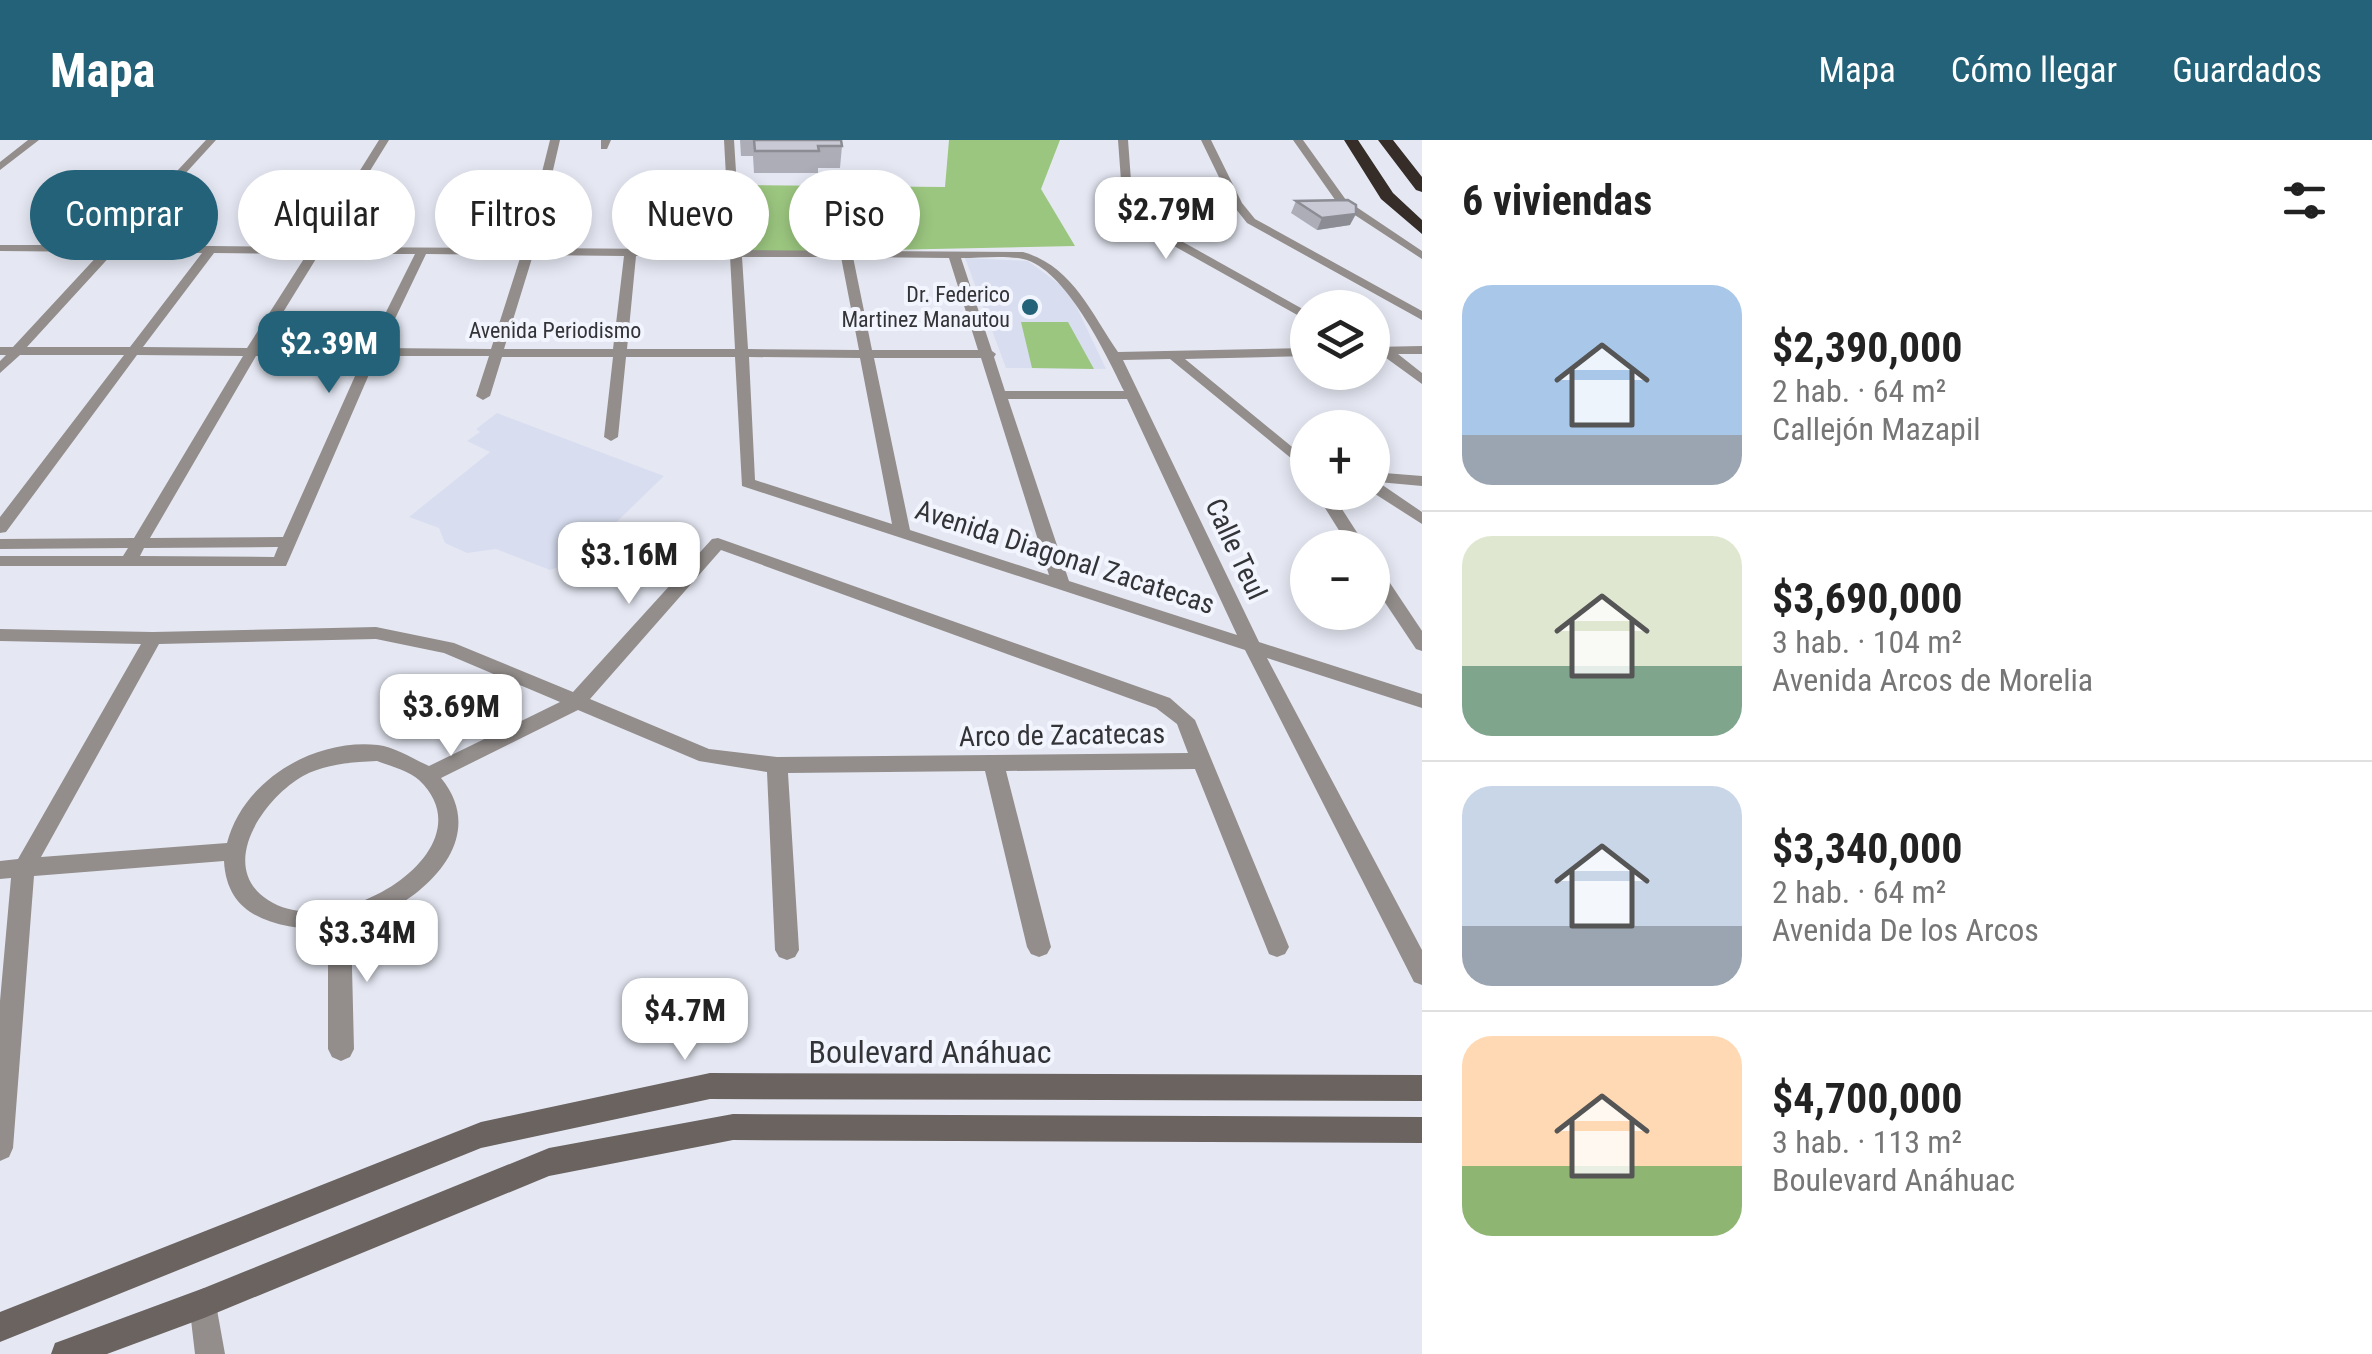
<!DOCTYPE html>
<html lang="es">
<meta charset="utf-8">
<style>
body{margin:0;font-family:"Roboto Condensed",sans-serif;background:#f2f2f2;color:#222;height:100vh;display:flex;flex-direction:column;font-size:38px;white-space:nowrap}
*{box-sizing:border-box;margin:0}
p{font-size:32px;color:#767676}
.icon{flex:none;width:55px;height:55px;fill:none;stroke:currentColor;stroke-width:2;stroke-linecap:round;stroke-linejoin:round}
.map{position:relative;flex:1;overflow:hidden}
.panel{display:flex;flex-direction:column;background:#fff;width:950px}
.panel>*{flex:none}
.banner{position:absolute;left:30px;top:30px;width:950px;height:90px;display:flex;gap:20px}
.tools{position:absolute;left:1290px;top:150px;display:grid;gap:20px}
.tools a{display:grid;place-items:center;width:100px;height:100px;border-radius:50%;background:#fff;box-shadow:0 5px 15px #0003;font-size:50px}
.price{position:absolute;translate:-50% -85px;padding:0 22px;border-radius:20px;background:#fff;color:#222;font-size:32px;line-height:65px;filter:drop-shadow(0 2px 5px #0008)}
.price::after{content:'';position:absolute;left:50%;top:60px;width:30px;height:22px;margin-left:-15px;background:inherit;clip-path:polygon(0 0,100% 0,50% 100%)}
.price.on{background:#236278;color:#fff}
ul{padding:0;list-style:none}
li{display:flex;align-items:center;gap:30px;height:250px;padding:0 40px}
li+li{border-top:2px solid #e0e0e0}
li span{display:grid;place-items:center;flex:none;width:280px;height:200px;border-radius:30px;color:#555}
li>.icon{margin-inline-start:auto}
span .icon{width:120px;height:120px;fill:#fffc;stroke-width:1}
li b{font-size:42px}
h2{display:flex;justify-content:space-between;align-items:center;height:120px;padding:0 40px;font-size:42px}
.pill{padding:0 35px;border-radius:45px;background:#fff;box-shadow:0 5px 15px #0003;font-size:35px;line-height:90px}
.pill.on{background:#236278;color:#fff}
header{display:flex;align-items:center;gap:60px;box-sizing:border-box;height:140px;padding:0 50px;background:#236278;color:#fff}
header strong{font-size:48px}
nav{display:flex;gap:55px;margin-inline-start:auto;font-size:35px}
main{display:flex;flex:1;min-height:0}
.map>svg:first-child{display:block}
</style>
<header>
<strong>Mapa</strong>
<nav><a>Mapa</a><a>Cómo llegar</a><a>Guardados</a></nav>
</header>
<main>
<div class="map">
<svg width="1422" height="1214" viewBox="0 0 1422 1214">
<rect width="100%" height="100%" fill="#e5e8f3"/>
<!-- built -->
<path fill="#d8def0" d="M965,118L1028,121L1062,146L1070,153L1106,229L1006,228Z
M497,273L664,336L567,430L558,427L550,430L496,409L467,413L445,403L439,388L409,377L490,312L467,301L480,292L476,289Z"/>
<!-- green -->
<path fill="#9bc67f" d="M949,0H1060L1041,49L1075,106L737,113L733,45L945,47Z
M1021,182H1068L1094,229L1032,228Z"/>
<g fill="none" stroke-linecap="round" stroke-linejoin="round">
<!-- street -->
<path fill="#938e8c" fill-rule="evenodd" d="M28,0H39L0,30V22Z
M206,0H216L120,105L312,107L379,0H389L323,107L523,108L550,0H560L535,108L666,109L673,40L678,37L683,40L677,109L730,110L724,0H734L741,110L1023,112C1072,126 1090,171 1118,212L1308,208V216L1185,219L1308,320V332L1170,219L1123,220L1259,502L1422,554V568L1267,518L1422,810V845L1414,842L1245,510L742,346L735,217H626L618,297L611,301L604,297L613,217H502L490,256L483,260L476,256L489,216H377L286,426H0V416H123L128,408L0,409V399L134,398L243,216L137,215L6,392L0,393V377L124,215H20L0,233V221L6,215H0V207H13L101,112L0,111V105H108ZM114,112L202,113L130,207H27ZM214,113L307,114L247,208L143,207ZM319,114H415L368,208H261ZM426,114L521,115L491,209L381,208ZM533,115L624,116L613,209H504ZM636,116H730L735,209H627ZM742,117H841L859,210L748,209ZM853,117L949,118L978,210H872ZM961,118C980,118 1004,115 1023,119C1065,128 1106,214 1124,251H1005L994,217L996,214L992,211ZM256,216H364L283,397L150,398ZM749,217L860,218L892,384L755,340ZM874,218H981L1049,435L910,390ZM1008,259H1127L1237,495L1069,441ZM278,407L274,417L140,416L144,408Z
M601,0H611L607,9H601Z
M1118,0H1128L1132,54L1142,79L1308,172V181L1133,83L1122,54Z
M1201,0H1211L1242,63L1255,79L1422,171V180L1247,83L1232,64Z
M1293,0H1303L1346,60L1422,111V119L1338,64Z
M1422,206V214H1398L1422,233V244L1382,215H1372V207Z
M1372,332L1422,336V346L1378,342L1422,372V384L1372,352Z
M1315,352H1331L1367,408H1350Z
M718,398L1170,558L1195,580L1289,807L1285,814L1277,817L1269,814L1195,629L1006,631L1051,807L1047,814L1039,817L1031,814L1027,807L985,631L788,633L799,810L795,817L787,820L779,817L775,810L767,632L699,621L578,570L441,638C495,704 412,770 351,786L354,909L350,917L341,921L332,917L328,909V791C280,787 227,781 224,721L34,736L13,1008L9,1017L0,1021V861L11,738L0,739V721L18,719L141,504L0,501V489L153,492L376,487L454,503L573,552L712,399ZM721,410L1156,568L1177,584L1188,613L777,617L709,609L590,559ZM376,499L444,513L560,562L429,626C413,619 395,607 378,605C315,598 243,640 227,703L41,717L159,504ZM377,621C390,626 409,631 419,640C493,710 335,805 268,760C216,726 264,658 303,636C325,624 352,622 377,621Z
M1372,424L1378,425L1422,491V511L1416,509L1372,443Z
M204,1148L214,1153L225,1214H195L189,1163L194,1153Z"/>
<!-- secondary -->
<path fill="#6a6360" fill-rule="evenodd" d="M710,933L1422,935V961L710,959L481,1008L0,1202V1172L481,982Z
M733,974L1422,977V1003L733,1000L549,1036L204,1178L107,1214H51L55,1203L66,1199L204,1148L549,1008Z"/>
<!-- highway -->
<path fill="#362d29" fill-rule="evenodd" d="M1344,0H1358L1393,53L1422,80V94L1381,59Z
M1378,0H1393L1422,37V52L1416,50Z"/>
</g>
<!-- wall -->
<path fill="#acadb6" d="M740,0H841L842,6L840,28H818V33H754L753,16H741Z
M1296,61L1350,85L1317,90L1291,73Z"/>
<!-- shaded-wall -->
<path fill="#8c8d94" d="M1356,74L1350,85L1317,90L1322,78Z"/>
<!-- building -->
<path fill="#c8c9d4" stroke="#8c8d94" stroke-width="2.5" d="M754,0H841L842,6H818L819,11H755Z
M1348,60L1356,65V74L1322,78L1296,61Z"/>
<!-- markers -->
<circle fill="#236278" stroke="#f3f5fe" stroke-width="4" cx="1030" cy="167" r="10"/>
<g text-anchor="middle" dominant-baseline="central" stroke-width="8" stroke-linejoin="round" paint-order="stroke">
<!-- far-poi labels -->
<g font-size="22" fill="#333438" stroke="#f3f5fe" text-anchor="end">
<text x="1010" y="154">Dr. Federico<tspan x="1010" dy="25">Martinez Manautou</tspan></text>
</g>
<!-- far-street labels -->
<g font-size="22" fill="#333438" stroke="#f3f5fe">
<text x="555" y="190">Avenida Periodismo</text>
</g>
<!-- street labels -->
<g font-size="28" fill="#333438" stroke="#f3f5fe">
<text transform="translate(1236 409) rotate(65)">Calle Teul</text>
<text transform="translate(1065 417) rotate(18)">Avenida Diagonal Zacatecas</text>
<text transform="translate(1062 595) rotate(-1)">Arco de Zacatecas</text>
</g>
<!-- near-street labels -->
<g font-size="32" fill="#333438" stroke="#f3f5fe">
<text x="930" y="912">Boulevard Anáhuac</text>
</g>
</g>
</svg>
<div class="tools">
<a><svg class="icon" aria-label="layers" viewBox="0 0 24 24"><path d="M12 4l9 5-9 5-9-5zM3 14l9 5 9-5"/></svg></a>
<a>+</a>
<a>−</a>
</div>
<b class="price" style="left:1166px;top:122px">$2.79M</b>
<b class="price on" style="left:329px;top:256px">$2.39M</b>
<b class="price" style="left:629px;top:467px">$3.16M</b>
<b class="price" style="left:451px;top:619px">$3.69M</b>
<b class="price" style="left:367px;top:845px">$3.34M</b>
<b class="price" style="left:685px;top:923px">$4.7M</b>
<div class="banner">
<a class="pill on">Comprar</a>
<a class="pill">Alquilar</a>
<a class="pill">Filtros</a>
<a class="pill">Nuevo</a>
<a class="pill">Piso</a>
</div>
</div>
<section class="panel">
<h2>6 viviendas<svg class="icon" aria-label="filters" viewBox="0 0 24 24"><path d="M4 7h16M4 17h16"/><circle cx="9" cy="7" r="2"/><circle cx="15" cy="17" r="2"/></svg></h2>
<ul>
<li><span style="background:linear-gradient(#a9c7e8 75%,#9aa5b1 0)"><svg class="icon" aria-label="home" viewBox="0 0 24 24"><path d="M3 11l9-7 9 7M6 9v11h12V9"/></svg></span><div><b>$2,390,000</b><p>2 hab. · 64 m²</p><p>Callejón Mazapil</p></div></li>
<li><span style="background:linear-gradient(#dfe7d0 65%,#7fa58c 0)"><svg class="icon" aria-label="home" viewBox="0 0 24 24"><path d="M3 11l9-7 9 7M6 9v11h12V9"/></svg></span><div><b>$3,690,000</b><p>3 hab. · 104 m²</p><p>Avenida Arcos de Morelia</p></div></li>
<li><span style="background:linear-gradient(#c9d6e8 70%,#9aa5b1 0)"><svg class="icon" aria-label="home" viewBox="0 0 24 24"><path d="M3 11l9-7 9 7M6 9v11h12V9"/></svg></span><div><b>$3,340,000</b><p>2 hab. · 64 m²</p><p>Avenida De los Arcos</p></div></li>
<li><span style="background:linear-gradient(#ffd9b3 65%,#8fb573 0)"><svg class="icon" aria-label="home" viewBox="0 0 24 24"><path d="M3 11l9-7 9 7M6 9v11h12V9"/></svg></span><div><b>$4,700,000</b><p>3 hab. · 113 m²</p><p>Boulevard Anáhuac</p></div></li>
</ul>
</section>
</main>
